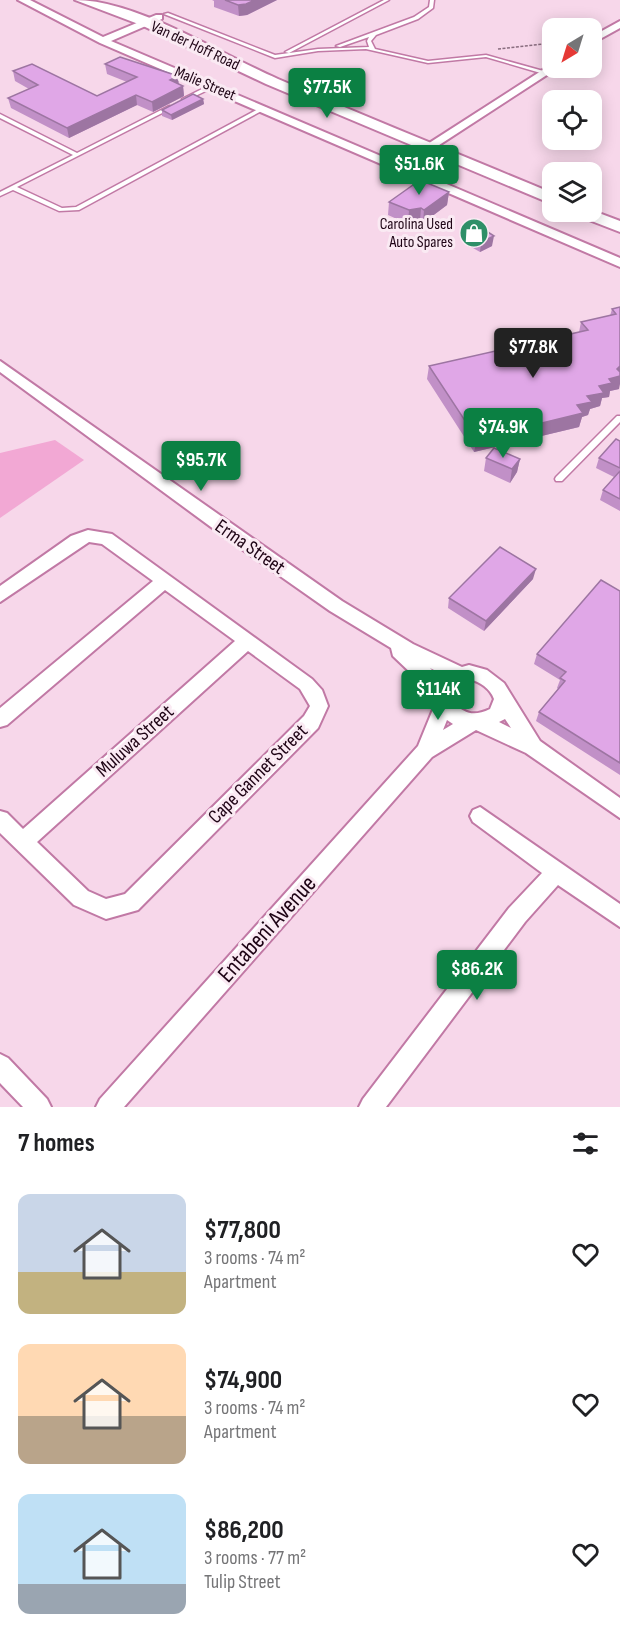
<!DOCTYPE html>
<meta charset="utf-8">
<style>
body{margin:0;font-family:"Sofia Sans Condensed",sans-serif;background:#f2f2f2;color:#202124;height:100vh;display:flex;flex-direction:column;font-size:22px;white-space:nowrap}
*{box-sizing:border-box;margin:0}
p{font-size:20px;color:#757577}
.icon{flex:none;width:33px;height:33px;fill:none;stroke:currentColor;stroke-width:2;stroke-linecap:round;stroke-linejoin:round}
.map{position:relative;height:1107px;overflow:hidden}
.panel{display:flex;flex-direction:column;background:#fff;flex:1}
.panel>*{flex:none}
.needle{width:39px;rotate:218deg}
.buttons{position:absolute;left:542px;top:18px;display:grid;gap:12px}
.buttons a{display:grid;place-items:center;width:60px;height:60px;border-radius:12px;background:#fff;box-shadow:0 3px 15px #0003;font-size:30px}
.price{position:absolute;translate:-50% -51px;padding:0 14px;border-radius:6px;background:#0b8043;color:#fff;font-size:20px;line-height:39px;filter:drop-shadow(0 2px 3px #0008)}
.price::after{content:'';position:absolute;left:50%;top:36px;width:18px;height:14px;margin-left:-9px;background:inherit;clip-path:polygon(0 0,100% 0,50% 100%)}
.price.current{background:#222;color:#fff}
ul{padding:0;list-style:none}
li{display:flex;align-items:center;gap:18px;height:150px;padding:0 18px}
li span{display:grid;place-items:center;flex:none;width:168px;height:120px;border-radius:12px;color:#555}
li>.icon{margin-inline-start:auto}
span .icon{width:72px;height:72px;fill:#fffc;stroke-width:1}
li b{font-size:26px}
h2{display:flex;justify-content:space-between;align-items:center;height:72px;padding:0 18px;font-size:26px}
.map>svg:first-child{display:block}
</style>
<div class="map">
<svg width="620" height="1107" viewBox="0 0 620 1107">
<rect width="100%" height="100%" fill="#f7d7ea"/>
<!-- green -->
<path fill="#f2a8d4" d="M55,440L84,460L0,518V453Z"/>
<g fill="none" stroke-linecap="round" stroke-linejoin="round">
<!-- service casing -->
<g stroke="#c179a5" stroke-width="3">
<path id="service" d="M384,0H389L289,53L285,52Z
M430,0H434L433,8L418,19L376,35L371,41L375,49L428,61L486,55L547,72L544,74L486,57L428,63L366,49L318,51L275,58L164,14L168,13L275,55L318,49L369,47L367,41L369,37L340,47L336,46L414,17L429,7Z
M212,84L215,86L214,87L187,100L182,99Z
M169,106L174,107L17,187L62,208L76,207L262,107L267,108L79,210L59,211L13,190L0,196V192L73,155L0,118V114L77,153Z
M617,416H620V422L562,481H556L555,479L556,477Z"/>
</g>
<!-- minor casing -->
<g stroke="#c179a5" stroke-width="4">
<path id="minor" d="M18,0H30L103,37L156,15H162V19L111,41L620,258V267L100,43Z
M620,21V28L591,44V37Z
M552,64L556,69L433,149L423,147Z
M0,361L342,601L413,644L462,667L469,665L487,670L504,683L540,741L620,798V818L526,753L476,730L432,757L124,1107H96L100,1099L418,746L436,702L434,695L393,656L391,648L330,611L226,538L0,372ZM430,668L444,675L440,678ZM469,679C480,682 490,688 494,699L490,709C475,716 466,715 454,703L453,689L459,683ZM505,719L511,728L499,722ZM447,720L453,724L443,730Z
M88,530L112,534L312,679L322,690L328,706L318,728L138,910L106,919L74,905L0,833V811L7,813L23,829L235,641L165,590L7,725L0,727V708L153,581L102,544L89,542L0,602V586L71,536ZM248,651L300,689L310,706L304,716L125,894L106,899L88,891L37,842Z
M480,807L620,904V927L558,885L525,922L386,1107H359L363,1099L509,908L542,873L473,822L470,816L473,810Z
M0,1054L8,1058L47,1099L51,1107H23L0,1083Z"/>
</g>
<!-- secondary casing -->
<g stroke="#c179a5" stroke-width="4">
<path id="secondary" d="M75,0C137,0 220,54 278,79C369,118 461,155 552,193V204L266,84L141,25Z
M591,210L620,221V232L576,215L574,212Z"/>
</g>
<!-- path -->
<path stroke="#896d7f" stroke-width="1.5" stroke-dasharray="3 1.5" stroke-linecap="butt" d="M498,49L552,43"/>
<!-- service -->
<use href="#service" fill="#fff" fill-rule="evenodd"/>
<!-- minor -->
<use href="#minor" fill="#fff" fill-rule="evenodd"/>
<!-- secondary -->
<use href="#secondary" fill="#fff" fill-rule="evenodd"/>
</g>
<!-- wall -->
<path fill="#c190c7" d="M212,0H277L247,15L239,16L214,7V1Z
M105,64L179,84L183,86L184,96L153,112L137,105L69,138L11,108L8,98L29,89L15,81L13,71L97,96L127,82L107,74Z
M203,99L204,104L172,120L162,116V110Z
M449,192L447,205L423,223L420,221L408,224L388,215L389,202Z
M467,234L492,246L480,252L466,244Z
M620,307L619,389L610,391L609,397L602,398L600,406L590,409L588,415L582,417L579,427L474,452L427,379L429,366L579,332L581,322L610,316L612,309Z
M620,441V511L600,500L603,490L614,477L596,468L599,458Z
M486,458L520,459L517,472L510,483L484,471Z
M533,579L484,631L448,608L449,598Z
M620,591V775L536,721L539,712L558,689L557,688L560,680L534,664L537,654Z"/>
<!-- shaded-wall -->
<path fill="#9d75a2" d="M255,0H277L247,15L239,16L238,5Z
M178,76L179,86L170,80Z
M183,86L184,96L153,112L152,102Z
M136,95L137,105L69,138L67,128Z
M203,99L204,104L172,120L171,115Z
M449,192L447,205L423,223L424,210Z
M421,208L420,221L408,224L409,210Z
M494,236L492,246L480,252L481,242Z
M620,366V384L619,389L610,391L609,397L602,398L600,406L590,409L588,415L582,417L579,427L474,452L477,439L577,405L609,379Z
M520,459L517,472L510,483L512,469Z
M536,569L533,579L484,631L486,621Z"/>
<!-- building -->
<path fill="#e0a7e7" stroke="#9d75a2" stroke-width="1.5" d="M225,0H255L246,4L238,5Z
M120,57L178,76L170,80L183,86L152,102L136,95L67,128L8,98L38,85L13,71L32,64L97,96L137,77L105,64Z
M193,94L203,99L171,115L162,110Z
M420,180L449,192L424,210L421,208L409,210L389,202Z
M480,227L494,236L481,242L467,234Z
M620,307V366L617,369L620,372V376L609,379L612,383L599,386L604,393L587,396L592,402L577,405L583,413L477,439L429,366L588,330L581,322L616,314L612,309Z
M616,439L620,441V468L599,458Z
M494,448L520,459L512,469L486,458Z
M620,471V499L603,490Z
M500,547L536,569L486,621L449,598Z
M601,580L620,591V763L539,712L565,681L560,678L566,672L537,654Z"/>
<!-- icons -->
<defs>
<g id="shop-disc" transform="scale(1.5)"><circle r="9.5" fill="#2e8f68" stroke="#faeaf3"/><path d="M-5-2.5h2.3a2.7 3.5 0 0 1 5.4 0H5L5.5 6h-11ZM-1.5-2.5h3a1.5 2.3 0 0 0-3 0Z" fill="#fff"/></g>
</defs>
<g fill-rule="evenodd">
<use href="#shop-disc" x="474" y="233"/>
</g>
<g text-anchor="middle" dominant-baseline="central" stroke-width="6" stroke-linejoin="round" paint-order="stroke">
<!-- far-street labels -->
<g font-size="16" fill="#1e0415" stroke="#faeaf3">
<text transform="translate(195 46) rotate(25)">Van der Hoff Road</text>
<text transform="translate(205 84) rotate(23)">Malie Street</text>
</g>
<!-- far-poi labels -->
<g font-size="16" fill="#1e0415" stroke="#faeaf3" text-anchor="end">
<text x="453" y="224">Carolina Used<tspan x="453" dy="18">Auto Spares</tspan></text>
</g>
<!-- street labels -->
<g font-size="20" fill="#1e0415" stroke="#faeaf3">
<text transform="translate(250 547) rotate(35)">Erma Street</text>
<text transform="translate(135 741) rotate(-42)">Muluwa Street</text>
<text transform="translate(258 774) rotate(-45)">Cape Gannet Street</text>
</g>
<!-- near-street labels -->
<g font-size="24" fill="#1e0415" stroke="#faeaf3">
<text transform="translate(267 929) rotate(-48)">Entabeni Avenue</text>
</g>
</g>
</svg>
<div class="buttons">
<a><svg class="needle" viewBox="-14 -14 28 28"><path d="M0-13l5 13h-10z" fill="#e53935"/><path d="M0 13l5-13h-10z" fill="#757577"/></svg></a>
<a><svg class="icon" aria-label="locate" viewBox="0 0 24 24"><circle cx="12" cy="12" r="6"/><path d="M12 2v4M12 18v4M2 12h4M18 12h4"/></svg></a>
<a><svg class="icon" aria-label="layers" viewBox="0 0 24 24"><path d="M12 4l9 5-9 5-9-5zM3 14l9 5 9-5"/></svg></a>
</div>
<b class="price" style="left:327px;top:119px">$77.5K</b>
<b class="price" style="left:419px;top:196px">$51.6K</b>
<b class="price current" style="left:533px;top:379px">$77.8K</b>
<b class="price" style="left:503px;top:459px">$74.9K</b>
<b class="price" style="left:201px;top:492px">$95.7K</b>
<b class="price" style="left:438px;top:721px">$114K</b>
<b class="price" style="left:477px;top:1001px">$86.2K</b>
</div>
<section class="panel">
<h2>7 homes<svg class="icon" aria-label="filters" viewBox="0 0 24 24"><path d="M4 7h16M4 17h16"/><circle cx="9" cy="7" r="2"/><circle cx="15" cy="17" r="2"/></svg></h2>
<ul>
<li><span style="background:linear-gradient(#c9d6e8 65%,#c2b280 0)"><svg class="icon" aria-label="home" viewBox="0 0 24 24"><path d="M3 11l9-7 9 7M6 9v11h12V9"/></svg></span><div><b>$77,800</b><p>3 rooms · 74 m²</p><p>Apartment</p></div><svg class="icon" aria-label="heart" viewBox="0 0 24 24"><path d="M12 20l-8-8c-3-5 5-10 8-4 3-6 11-1 8 4z"/></svg></li>
<li><span style="background:linear-gradient(#ffd9b3 60%,#b9a48a 0)"><svg class="icon" aria-label="home" viewBox="0 0 24 24"><path d="M3 11l9-7 9 7M6 9v11h12V9"/></svg></span><div><b>$74,900</b><p>3 rooms · 74 m²</p><p>Apartment</p></div><svg class="icon" aria-label="heart" viewBox="0 0 24 24"><path d="M12 20l-8-8c-3-5 5-10 8-4 3-6 11-1 8 4z"/></svg></li>
<li><span style="background:linear-gradient(#bfe0f5 75%,#9aa5b1 0)"><svg class="icon" aria-label="home" viewBox="0 0 24 24"><path d="M3 11l9-7 9 7M6 9v11h12V9"/></svg></span><div><b>$86,200</b><p>3 rooms · 77 m²</p><p>Tulip Street</p></div><svg class="icon" aria-label="heart" viewBox="0 0 24 24"><path d="M12 20l-8-8c-3-5 5-10 8-4 3-6 11-1 8 4z"/></svg></li>
</ul>
</section>
